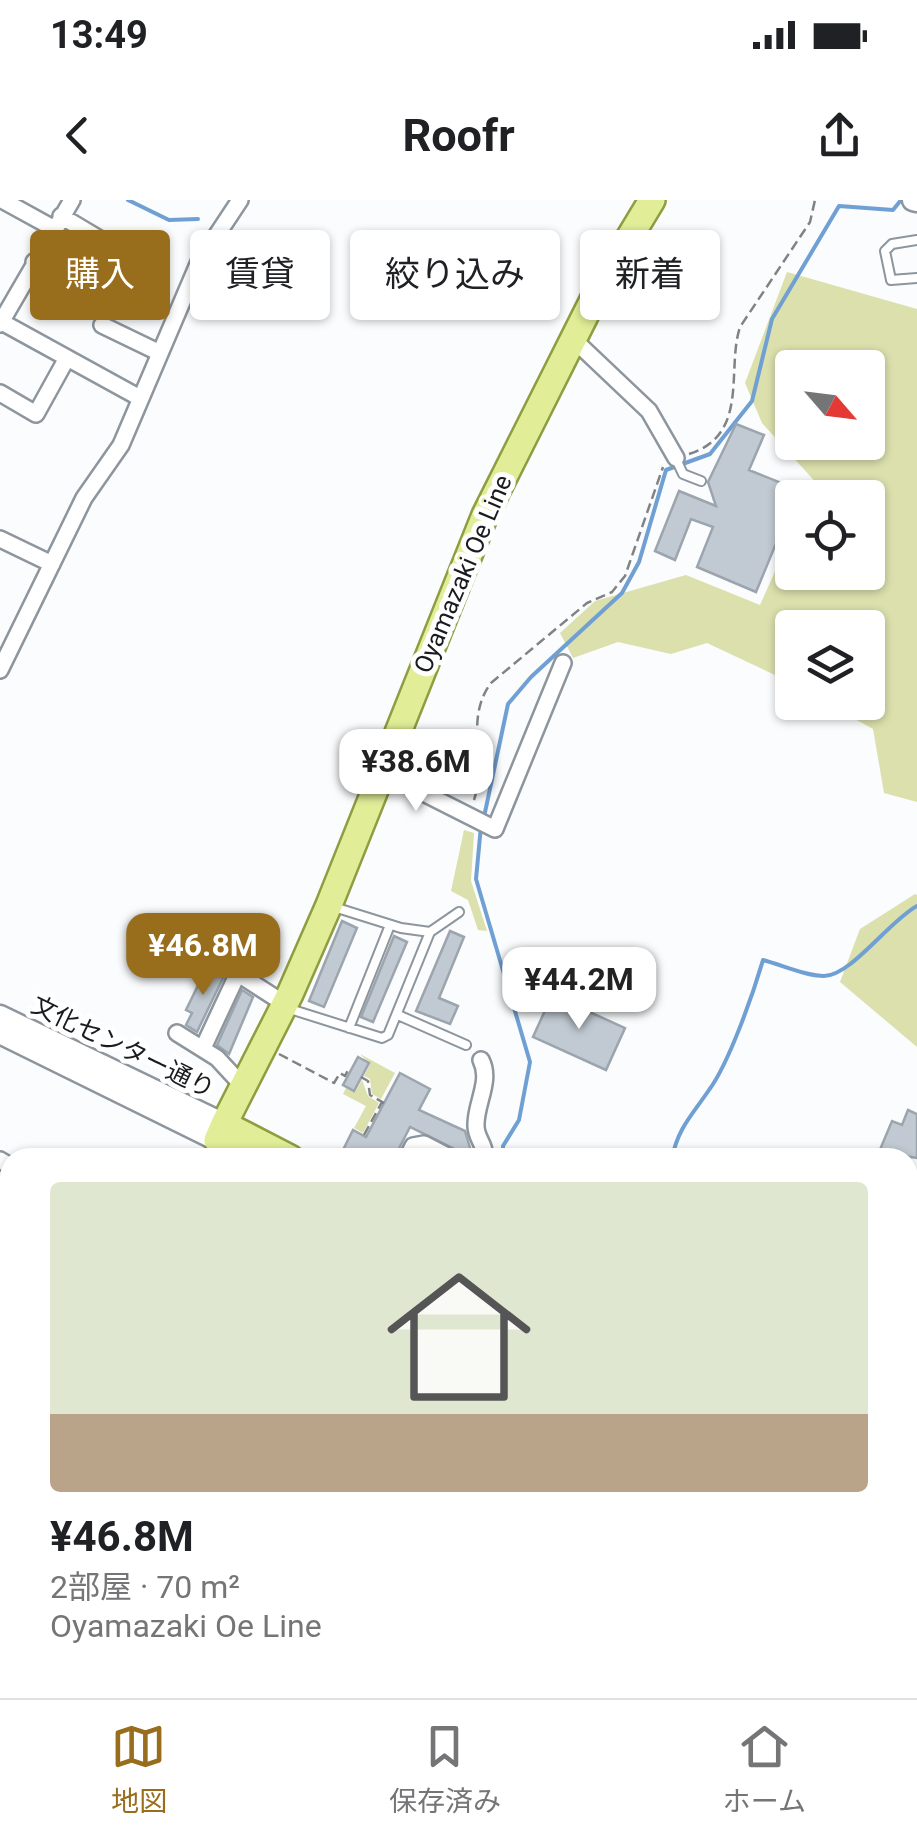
<!DOCTYPE html>
<html lang="ja">
<meta charset="utf-8">
<style>
body{margin:0;font-family:Roboto,"Noto Sans JP",sans-serif;background:#f6f6f6;color:#202124;height:100vh;display:flex;flex-direction:column;font-size:38px;white-space:nowrap}
*{box-sizing:border-box;margin:0}
p{font-size:32px;color:#757577}
.icon{flex:none;width:55px;height:55px;fill:none;stroke:currentColor;stroke-width:2;stroke-linecap:round;stroke-linejoin:round}
.map{position:relative;flex:1;overflow:hidden}
.details{position:absolute;left:0px;top:948px;width:918px;height:552px;display:flex;flex-direction:column;background:#fff;border-radius:30px 30px 0 0;box-shadow:0 2px 8px #0004}
.details>*{flex:none}
.banner{position:absolute;left:30px;top:30px;width:858px;height:90px;display:flex;gap:20px}
.needle{width:65px;rotate:118deg}
.fabs{position:absolute;left:775px;top:150px;display:grid;gap:20px}
.fabs a{display:grid;place-items:center;width:110px;height:110px;border-radius:10px;background:#fff;box-shadow:0 2px 8px #0004;font-size:50px}
.price{position:absolute;translate:-50% -85px;padding:0 22px;border-radius:20px;background:#fff;color:#222;font-size:32px;line-height:65px;filter:drop-shadow(0 2px 5px #0008)}
.price::after{content:'';position:absolute;left:50%;top:60px;width:30px;height:22px;margin-left:-15px;background:inherit;clip-path:polygon(0 0,100% 0,50% 100%)}
.price.current{background:#986d1b;color:#fff}
ul{padding:0;list-style:none}
li{display:grid;align-content:center;gap:20px;height:530px;padding:0 50px}
li span{display:grid;place-items:center;height:310px;border-radius:10px;color:#555}
li>.icon{margin-inline-start:auto}
span .icon{width:180px;height:180px;fill:#fffc;stroke-width:1}
li b{font-size:42px}
.chip{padding:0 35px;border-radius:10px;background:#fff;box-shadow:0 2px 8px #0004;font-size:35px;line-height:90px}
.chip.current{background:#986d1b;color:#fff}
.status{display:flex;justify-content:space-between;align-items:center;height:70px;padding:0 50px;background:#fff;direction:ltr}
.status svg{height:28px;fill:currentColor}
header{display:flex;justify-content:space-between;align-items:center;height:130px;padding:0 50px;background:#fff;font-size:45px;font-weight:700}
.menu{display:flex;justify-content:space-around;align-items:center;height:140px;border-top:2px solid #e0e0e0;background:#fff;font-size:28px;color:#757577}
.menu a{display:grid;justify-items:center;gap:5px}
.menu .current{color:#986d1b}
.map>svg:first-child{display:block}
</style>
<div class="status"><b>13:49</b><svg viewBox="0 0 49 12"><path d="M0 12V9h3v3zM5 12V6h3v6zM10 12V3h3v9zM15 12V0h3v12zM26 1h20v11H26zM47 4h2v5h-2z"/></svg></div>
<header><svg class="icon" aria-label="back" viewBox="0 0 24 24"><path d="M15 5l-7 7 7 7"/></svg>Roofr<svg class="icon" aria-label="share" viewBox="0 0 24 24"><path d="M12 15V3M7 8l5-5 5 5M5 13v7h14v-7"/></svg></header>
<div class="map">
<svg width="917" height="1498" viewBox="0 0 917 1498">
<rect width="100%" height="100%" fill="#fafcfd"/>
<!-- green -->
<path fill="#dbe0ad" fill-rule="evenodd" d="M787,72L917,109V602L884,593L873,529L826,503L868,502V428H792V483L707,443L671,454L618,442L573,458L560,433L595,401L686,375L760,405L788,342L792,344V372H868V298L829,297L762,223L745,183ZM792,168H868V242H792Z
M464,630L474,633L471,681L487,731L478,730L468,700L451,691Z
M915,694L917,695V847L840,782L860,729Z
M360,854L395,873L381,899L372,894L370,879L364,876L370,864Z
M362,880L368,896L379,903L363,933L354,928L366,906L343,894L346,888L355,892Z
M917,1029V1174L908,1169V1033Z"/>
<g fill="none" stroke-linecap="round" stroke-linejoin="round">
<!-- stream -->
<path stroke="#70a0d3" stroke-width="4" d="M128,0L169,20L198,19
M484,617L508,504L531,477L622,393L639,362L666,270L710,254L752,201L772,119L839,6L893,10L901,0
M481,626L476,679L530,862L519,920L503,946V958
M672,958C678,928 692,915 709,890C729,863 753,794 763,760C782,765 805,776 824,776C851,776 890,720 917,706
M2,1481L10,1483
M41,1490L74,1498
M152,1498L161,1490"/>
</g>
<!-- building -->
<path fill="#c1cad2" stroke="#9ca5ad" stroke-width="2.5" d="M736,224L764,235L749,270L816,297L792,298V327L784,324L756,392L697,367L713,327L691,319L675,360L655,351L679,291L716,306L708,282Z
M342,721L357,728L324,807L309,801Z
M450,731L464,737L439,798L458,806L450,824L416,811Z
M394,736L407,742L373,822L361,817Z
M207,767L223,778L197,832L186,825L192,813L186,810Z
M242,790L253,797L229,854L217,845Z
M552,795L625,828L606,870L533,837Z
M358,857L369,863L354,891L343,885Z
M400,873L430,889L419,910L465,931L473,958L410,927L394,958H339L353,930L366,937Z
M908,910L917,914V958L879,952L892,921L902,925Z"/>
<g fill="none" stroke-linecap="round" stroke-linejoin="round">
<!-- service casing -->
<g stroke="#8d959d" stroke-width="12">
<path id="service" d="M917,40L892,44L885,51L891,80L917,78
M676,259L683,274L701,281
M334,707L401,728L430,732
M290,809L382,838L388,835L430,732L459,712
M398,815L466,845
M349,828L390,725"/>
</g>
<!-- minor casing -->
<g stroke="#8d959d" stroke-width="20">
<path id="minor" d="M2,0L53,28
M34,62L67,81L90,84L113,47L61,16
M0,121L140,198
M0,124L72,0
M102,125L160,153
M572,138L649,211L676,258
M0,193L36,214L67,158
M0,339L52,364
M0,470L84,298L121,245L199,62L240,0
M384,573L495,629L563,463
M212,757L285,804
M177,833L217,858L242,885
M203,848L238,773
M481,860C492,881 475,904 476,926C476,939 486,944 484,958
M407,958L413,946L424,944L451,958
M0,960L10,966
M0,1027L10,1005
M908,1027L917,1024
M0,1326L10,1332
M916,1416L917,1415
M240,1490L249,1498
M642,1490L655,1498
M394,1498L400,1490
M551,1498L554,1490"/>
</g>
<!-- tertiary casing -->
<g stroke="#8d959d" stroke-width="25">
<path id="tertiary" d="M913,0L917,1
M0,816L224,924
M0,833L217,940"/>
</g>
<!-- secondary casing -->
<g stroke="#8d959d" stroke-width="28">
<path id="secondary" d="M0,1443L10,1420
M796,1498L797,1490"/>
</g>
<!-- primary casing -->
<g stroke="#8e9d40" stroke-width="30">
<path id="primary" d="M224,924L290,958
M252,958L217,940L224,924L290,794L329,705L485,315L600,86L652,0
M908,1291L917,1286"/>
</g>
<!-- path -->
<path stroke="#808284" stroke-width="2.5" stroke-dasharray="10 5" stroke-linecap="butt" d="M689,254C750,235 726,169 740,127L810,22L815,0
M474,600C487,561 464,519 491,483L587,403L612,392L625,376L663,267
M279,854L334,883L340,873L345,876L348,870
M361,877L368,881L370,895L384,903
M364,935L382,902"/>
<!-- service -->
<use href="#service" stroke="#fff" stroke-width="8"/>
<!-- minor -->
<use href="#minor" stroke="#fff" stroke-width="15"/>
<!-- tertiary -->
<use href="#tertiary" stroke="#fff" stroke-width="20"/>
<!-- secondary -->
<use href="#secondary" stroke="#fff" stroke-width="22"/>
<!-- primary -->
<use href="#primary" stroke="#e1ee97" stroke-width="25"/>
</g>
<g text-anchor="middle" dominant-baseline="central" stroke-width="10" stroke-linejoin="round" paint-order="stroke">
<!-- street labels -->
<g font-size="25" fill="#191c1f" stroke="#fff">
<text transform="translate(463 374) rotate(-67)">Oyamazaki Oe Line</text>
<text transform="translate(123 847) rotate(26)">文化センター通り</text>
</g>
</g>
</svg>
<div class="fabs">
<a><svg class="needle" viewBox="-14 -14 28 28"><path d="M0-13l5 13h-10z" fill="#e53935"/><path d="M0 13l5-13h-10z" fill="#757577"/></svg></a>
<a><svg class="icon" aria-label="locate" viewBox="0 0 24 24"><circle cx="12" cy="12" r="6"/><path d="M12 2v4M12 18v4M2 12h4M18 12h4"/></svg></a>
<a><svg class="icon" aria-label="layers" viewBox="0 0 24 24"><path d="M12 4l9 5-9 5-9-5zM3 14l9 5 9-5"/></svg></a>
</div>
<b class="price" style="left:416px;top:614px">¥38.6M</b>
<b class="price current" style="left:203px;top:798px">¥46.8M</b>
<b class="price" style="left:579px;top:832px">¥44.2M</b>
<div class="banner">
<a class="chip current">購入</a>
<a class="chip">賃貸</a>
<a class="chip">絞り込み</a>
<a class="chip">新着</a>
</div>
<section class="details">
<ul>
<li><span style="background:linear-gradient(#dfe7d0 75%,#b9a48a 0)"><svg class="icon" aria-label="home" viewBox="0 0 24 24"><path d="M3 11l9-7 9 7M6 9v11h12V9"/></svg></span><div><b>¥46.8M</b><p>2部屋 · 70 m²</p><p>Oyamazaki Oe Line</p></div></li>
</ul>
</section>
</div>
<nav class="menu">
<a class="current"><svg class="icon" aria-label="map" viewBox="0 0 24 24"><path d="M3 6l6-2 6 2 6-2v14l-6 2-6-2-6 2zM9 4v14M15 6v14"/></svg>地図</a>
<a><svg class="icon" aria-label="saved" viewBox="0 0 24 24"><path d="M7 4h10v16l-5-4-5 4z"/></svg>保存済み</a>
<a><svg class="icon" aria-label="home" viewBox="0 0 24 24"><path d="M3 11l9-7 9 7M6 9v11h12V9"/></svg>ホーム</a>
</nav>
